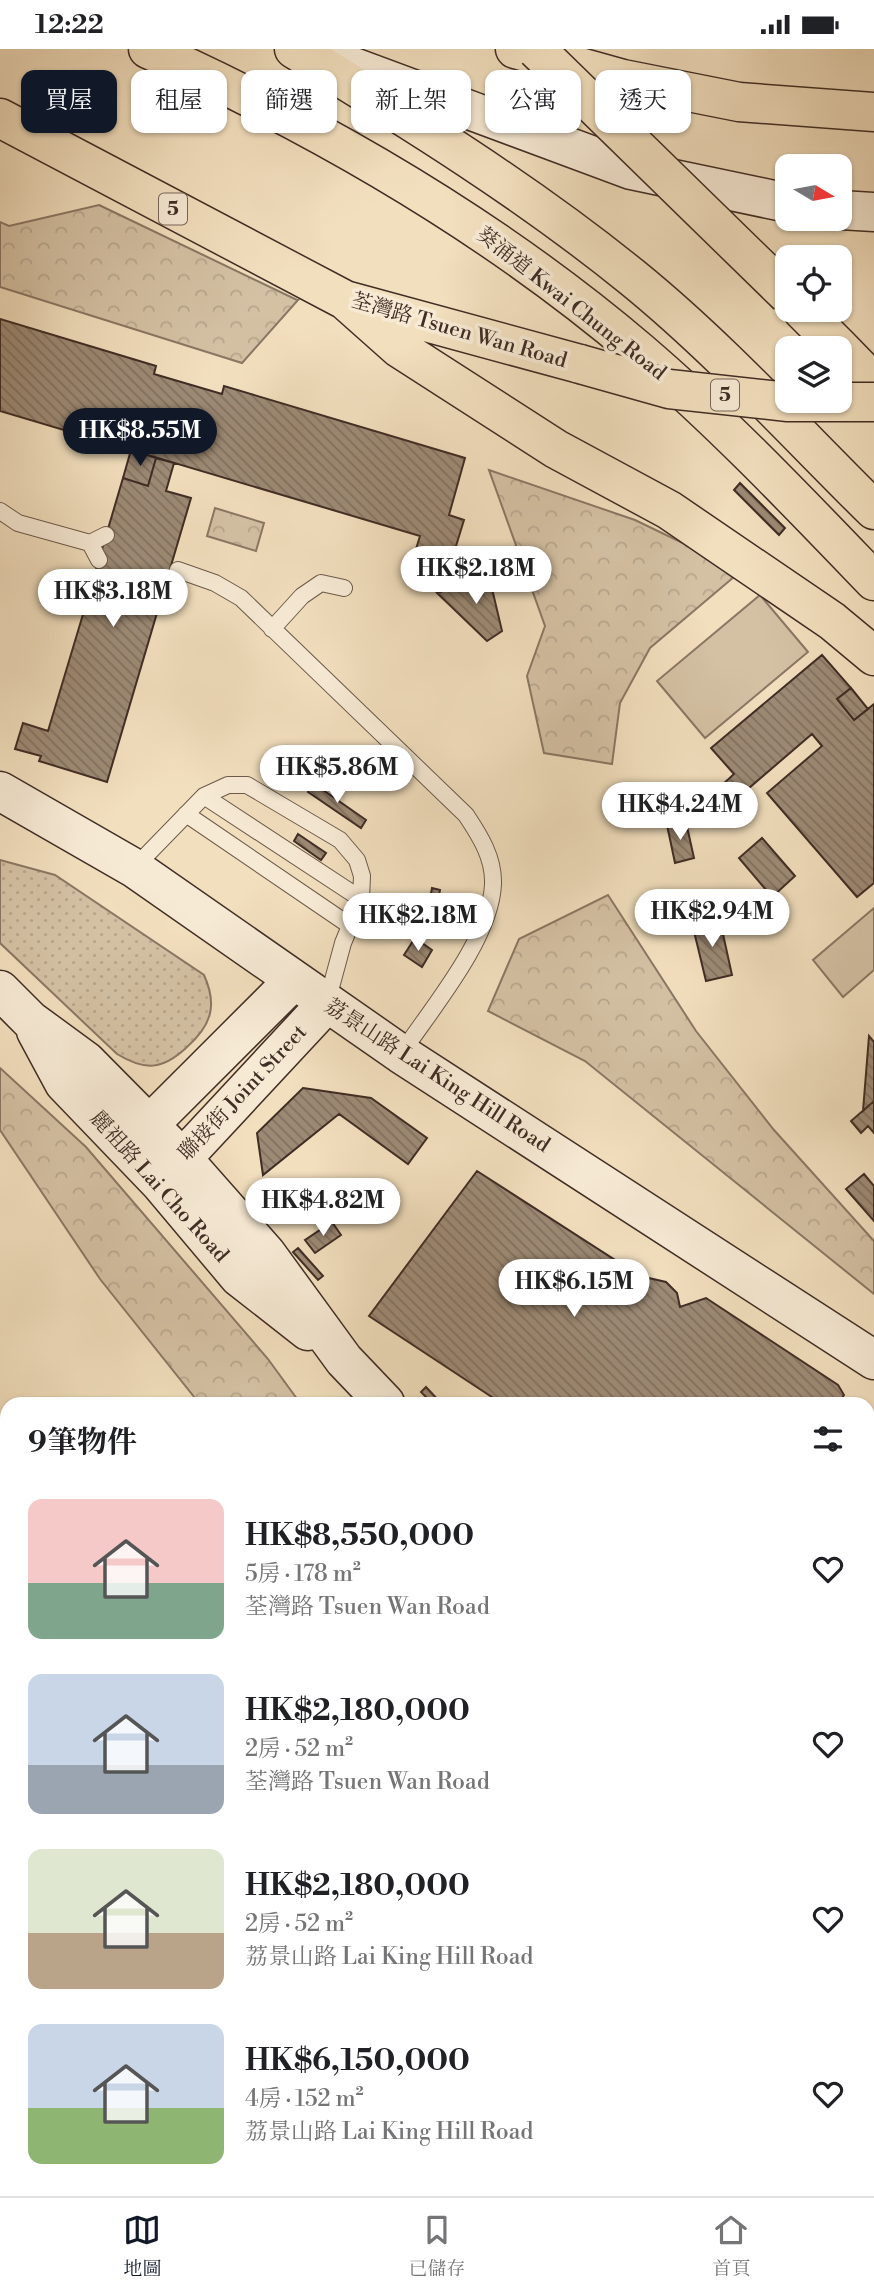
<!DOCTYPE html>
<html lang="zh-TW">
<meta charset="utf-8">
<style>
body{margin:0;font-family:"Libre Bodoni","Noto Serif TC",serif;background:#f2f2f2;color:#202124;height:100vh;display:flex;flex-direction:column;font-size:26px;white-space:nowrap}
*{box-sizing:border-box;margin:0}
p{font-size:23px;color:#757577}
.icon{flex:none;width:38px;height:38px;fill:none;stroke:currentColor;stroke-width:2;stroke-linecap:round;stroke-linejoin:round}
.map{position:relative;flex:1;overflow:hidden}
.side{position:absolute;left:0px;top:1348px;width:875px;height:800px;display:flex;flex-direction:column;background:#fff;border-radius:21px 21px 0 0;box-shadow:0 2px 5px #0004}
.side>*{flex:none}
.top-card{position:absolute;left:21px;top:21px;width:833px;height:63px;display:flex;gap:14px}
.needle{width:46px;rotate:100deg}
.buttons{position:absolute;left:775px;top:105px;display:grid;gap:14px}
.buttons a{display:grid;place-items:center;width:77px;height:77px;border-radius:14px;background:#fff;box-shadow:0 2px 5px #0004;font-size:35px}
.price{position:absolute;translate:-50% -60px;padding:0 16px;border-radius:24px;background:#fff;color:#222;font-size:23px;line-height:46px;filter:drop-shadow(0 2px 4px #0008)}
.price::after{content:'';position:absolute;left:50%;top:42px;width:21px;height:16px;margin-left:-10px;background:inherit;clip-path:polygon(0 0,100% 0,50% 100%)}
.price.current{background:#111827;color:#fff}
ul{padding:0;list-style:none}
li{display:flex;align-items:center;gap:21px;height:175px;padding:0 28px}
li span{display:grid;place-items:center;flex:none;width:196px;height:140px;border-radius:14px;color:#555}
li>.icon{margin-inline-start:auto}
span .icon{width:84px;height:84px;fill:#fffc;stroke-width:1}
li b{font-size:30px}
h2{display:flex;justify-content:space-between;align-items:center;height:84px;padding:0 28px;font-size:30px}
.tag{padding:0 24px;border-radius:14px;background:#fff;box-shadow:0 2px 5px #0004;font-size:24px;line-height:63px}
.tag.current{background:#111827;color:#fff}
.status{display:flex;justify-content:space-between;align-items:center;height:49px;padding:0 35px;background:#fff;direction:ltr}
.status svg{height:19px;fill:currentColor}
.dock{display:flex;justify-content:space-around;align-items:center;height:98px;border-top:2px solid #e0e0e0;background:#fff;font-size:19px;color:#757577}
.dock a{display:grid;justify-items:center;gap:4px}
.dock .current{color:#111827}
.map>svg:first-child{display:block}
</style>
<div class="status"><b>12:22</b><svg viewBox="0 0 49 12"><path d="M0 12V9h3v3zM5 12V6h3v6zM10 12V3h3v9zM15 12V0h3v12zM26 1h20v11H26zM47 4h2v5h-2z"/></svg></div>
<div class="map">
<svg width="874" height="2147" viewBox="0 0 874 2147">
<defs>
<pattern id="forest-crowns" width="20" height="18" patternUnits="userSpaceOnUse" patternTransform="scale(1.75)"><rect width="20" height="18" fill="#d4c1a4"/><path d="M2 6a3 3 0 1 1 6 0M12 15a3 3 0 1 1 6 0" fill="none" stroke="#b7a68d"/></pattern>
<pattern id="park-dots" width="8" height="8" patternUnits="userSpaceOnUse" patternTransform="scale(1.75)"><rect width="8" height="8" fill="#d4c1a4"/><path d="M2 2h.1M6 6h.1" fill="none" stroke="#b7a68d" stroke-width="1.8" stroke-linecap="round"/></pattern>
<pattern id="building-back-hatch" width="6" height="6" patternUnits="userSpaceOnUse" patternTransform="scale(1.75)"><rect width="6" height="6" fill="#9d8a75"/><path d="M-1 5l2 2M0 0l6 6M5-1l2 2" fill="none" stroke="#817160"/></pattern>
</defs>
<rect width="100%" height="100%" fill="#f2dfbe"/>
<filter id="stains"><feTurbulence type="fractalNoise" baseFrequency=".00286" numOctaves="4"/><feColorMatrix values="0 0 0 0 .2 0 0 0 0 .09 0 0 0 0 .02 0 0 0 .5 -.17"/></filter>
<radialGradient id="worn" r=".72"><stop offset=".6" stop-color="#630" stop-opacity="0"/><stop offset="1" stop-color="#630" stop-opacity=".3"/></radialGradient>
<!-- forest -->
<path fill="url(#forest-crowns)" stroke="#8a7764" stroke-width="2" d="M99,156L297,251H298L242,314L0,238V173L9,177Z
M489,421L635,471L741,522L650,599L620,654L612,715L544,704L527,627L545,577Z
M215,459L264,474L256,502L207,487Z
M608,846L696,982L774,1081L874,1192V1245L585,1012L488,962L519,890Z
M0,1019L86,1098L268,1310L300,1354H199L100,1230L0,1081Z
M0,1390L7,1400V1527L0,1514Z
M874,1532V1635L868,1631V1539Z
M0,1723L7,1733V2140H868V2069L874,2073V2147H0Z"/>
<!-- park -->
<path fill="url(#park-dots)" stroke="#8a7764" stroke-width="2" d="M0,811L55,826L204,926C218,957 211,977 186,999C162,1021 145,1022 117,1005L0,894Z"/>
<!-- pitch -->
<path fill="#d4c1a4" stroke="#8a7764" stroke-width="2" d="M760,546L808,603L705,689L657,632Z
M874,859V921L843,948L813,911Z"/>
<!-- building -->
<path fill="url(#building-back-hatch)" stroke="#402d25" stroke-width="2" d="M0,270L156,317L154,325L222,345L224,337L465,409L449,466L464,471L452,510L416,500L420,487L0,362Z
M131,401L156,409L148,437L123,429Z
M156,409L174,414L166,442L191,449L107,733L39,712L41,707L15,700L23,674L48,682L84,562L76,560L87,521L95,524L123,429L148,437Z
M740,434L785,479L779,486L734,441Z
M489,527L502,582L487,592L437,544Z
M822,606L851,639L837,650L854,671L874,655V834L857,848L767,744L822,697L812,685L735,751L722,736L734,725L711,699Z
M851,639L868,660L854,671L837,650Z
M313,734L366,771L361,779L308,743Z
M686,773L694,809L675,814L667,776Z
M298,785L326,804L321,811L294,792Z
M762,789L795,827L772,848L739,809Z
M432,839L440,841L437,856L429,855Z
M719,867L732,926L706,932L692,874Z
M415,889L432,901L422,918L404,906Z
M869,987L874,993V1052L863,1062Z
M303,1039L371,1049L427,1089L408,1115L339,1065L263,1126L257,1084Z
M874,1052V1084L868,1077L861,1084L851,1072Z
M477,1122L640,1227L666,1233L677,1244L680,1258L706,1249L838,1336L844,1346L839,1354H501L369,1267Z
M864,1125L874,1137V1172L846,1140Z
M332,1173L341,1186L315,1204L305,1191Z
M298,1199L323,1227L318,1231L293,1203Z
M426,1338L441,1354H432L421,1343Z"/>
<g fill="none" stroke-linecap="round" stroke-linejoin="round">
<!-- lane casing -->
<g stroke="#6c5a4b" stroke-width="18">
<path id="lane" d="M0,462L18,474L90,494L99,511
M90,494L106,486
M178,521L215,534L241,549L466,766C480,787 494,809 493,835C491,890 431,960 401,1005
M272,580L302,547L321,534L344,539
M204,747L361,850
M186,765L349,876
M134,819L204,747L228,736H247L340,791L357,811L362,827L361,850L343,894L327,953"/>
</g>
<!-- secondary casing -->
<g stroke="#402d25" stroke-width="41">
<path id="secondary" d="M324,7L631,121L788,154
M840,161L874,163
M0,742L134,819L401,1005L874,1311
M0,941L30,971L86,1012L183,1110L266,1204L344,1311L385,1354
M36,982L64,1034L160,1134L239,1228L308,1282
M132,1093L294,931
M166,1127L327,954
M868,1759L874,1762"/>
</g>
<!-- primary casing -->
<g stroke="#402d25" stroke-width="41">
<path id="primary" d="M148,0C323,79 492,177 639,302C722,373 798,453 874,532
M294,0C411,71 527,143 633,229C719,299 795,383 874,461"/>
</g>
<!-- highway casing -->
<g stroke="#402d25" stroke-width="41">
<path id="highway" d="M515,0L623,30L739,53L874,63
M0,69L345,251L580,315
M345,251L399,299L556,400L669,461L832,572L874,607
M802,261L840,299
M840,299L874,334"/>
</g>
<!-- lane -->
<use href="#lane" stroke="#f7ead5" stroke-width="16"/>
<!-- secondary -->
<use href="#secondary" stroke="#f7ead5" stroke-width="38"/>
<!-- primary -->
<use href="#primary" stroke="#f2dfbe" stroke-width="38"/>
<!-- highway -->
<use href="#highway" stroke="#f2dfbe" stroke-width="38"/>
<!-- highway-bridge casing -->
<g stroke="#402d25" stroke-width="41" stroke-linecap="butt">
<path id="highway-bridge" d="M536,0L788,246
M580,315L669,340L788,353H874"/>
</g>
<!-- highway-bridge -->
<use href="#highway-bridge" stroke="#f2dfbe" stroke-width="38"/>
</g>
<g text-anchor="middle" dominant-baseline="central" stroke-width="7" stroke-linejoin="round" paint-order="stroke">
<!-- shield labels -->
<g fill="#f7ead5" stroke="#77665a" stroke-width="2">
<rect x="159" y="144.5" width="28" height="31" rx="5"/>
<rect x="711" y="330.5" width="28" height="31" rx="5"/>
</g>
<g font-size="19" font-weight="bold" fill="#402d25">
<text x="173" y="160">5</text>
<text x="725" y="346">5</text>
</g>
<!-- street labels -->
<g font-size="21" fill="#402d25" stroke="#f7ead5">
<text transform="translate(571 255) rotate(38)">葵涌道 Kwai Chung Road</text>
<text transform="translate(459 282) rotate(16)">荃灣路 Tsuen Wan Road</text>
<text transform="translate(437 1027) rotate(33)">荔景山路 Lai King Hill Road</text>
<text transform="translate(243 1044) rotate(-47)">聯接街 Joint Street</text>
<text transform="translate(159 1138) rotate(48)">麗祖路 Lai Cho Road</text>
</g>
</g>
<rect width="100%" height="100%" filter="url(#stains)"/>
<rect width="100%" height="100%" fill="url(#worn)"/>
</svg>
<div class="buttons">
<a><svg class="needle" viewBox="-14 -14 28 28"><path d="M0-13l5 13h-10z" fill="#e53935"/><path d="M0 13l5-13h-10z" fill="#757577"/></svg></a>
<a><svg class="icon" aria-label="locate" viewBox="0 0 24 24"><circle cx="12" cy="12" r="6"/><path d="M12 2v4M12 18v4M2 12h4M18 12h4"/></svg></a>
<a><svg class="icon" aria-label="layers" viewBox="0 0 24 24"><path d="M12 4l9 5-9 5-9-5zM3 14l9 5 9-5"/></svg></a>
</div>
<b class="price current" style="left:140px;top:419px">HK$8.55M</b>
<b class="price" style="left:476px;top:557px">HK$2.18M</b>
<b class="price" style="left:113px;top:580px">HK$3.18M</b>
<b class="price" style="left:337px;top:756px">HK$5.86M</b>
<b class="price" style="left:680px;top:793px">HK$4.24M</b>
<b class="price" style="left:712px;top:900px">HK$2.94M</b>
<b class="price" style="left:418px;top:904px">HK$2.18M</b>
<b class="price" style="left:323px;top:1189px">HK$4.82M</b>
<b class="price" style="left:574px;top:1270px">HK$6.15M</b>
<div class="top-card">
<a class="tag current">買屋</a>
<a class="tag">租屋</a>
<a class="tag">篩選</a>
<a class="tag">新上架</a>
<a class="tag">公寓</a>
<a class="tag">透天</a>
</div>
<section class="side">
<h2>9筆物件<svg class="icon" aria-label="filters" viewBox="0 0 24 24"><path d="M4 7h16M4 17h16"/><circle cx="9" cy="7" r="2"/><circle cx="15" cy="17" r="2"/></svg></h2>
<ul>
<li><span style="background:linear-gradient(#f6c9c9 60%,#7fa58c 0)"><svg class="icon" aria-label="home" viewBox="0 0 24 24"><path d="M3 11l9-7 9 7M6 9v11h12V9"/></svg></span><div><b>HK$8,550,000</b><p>5房 · 178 m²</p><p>荃灣路 Tsuen Wan Road</p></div><svg class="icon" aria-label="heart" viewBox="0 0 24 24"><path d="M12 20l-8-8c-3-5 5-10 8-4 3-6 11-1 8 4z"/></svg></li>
<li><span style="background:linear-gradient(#c9d6e8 65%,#9aa5b1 0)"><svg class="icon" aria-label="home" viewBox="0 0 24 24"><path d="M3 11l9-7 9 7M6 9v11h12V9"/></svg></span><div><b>HK$2,180,000</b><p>2房 · 52 m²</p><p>荃灣路 Tsuen Wan Road</p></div><svg class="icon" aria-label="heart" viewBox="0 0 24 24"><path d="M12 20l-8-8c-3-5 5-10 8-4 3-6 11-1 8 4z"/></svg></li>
<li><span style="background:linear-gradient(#dfe7d0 60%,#b9a48a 0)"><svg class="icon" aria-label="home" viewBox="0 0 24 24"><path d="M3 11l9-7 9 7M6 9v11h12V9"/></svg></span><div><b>HK$2,180,000</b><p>2房 · 52 m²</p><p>荔景山路 Lai King Hill Road</p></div><svg class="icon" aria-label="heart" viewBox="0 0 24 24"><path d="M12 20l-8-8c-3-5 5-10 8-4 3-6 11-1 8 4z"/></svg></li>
<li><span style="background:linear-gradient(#c9d6e8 60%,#8fb573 0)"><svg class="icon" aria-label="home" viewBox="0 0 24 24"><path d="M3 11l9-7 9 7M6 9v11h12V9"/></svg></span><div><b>HK$6,150,000</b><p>4房 · 152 m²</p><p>荔景山路 Lai King Hill Road</p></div><svg class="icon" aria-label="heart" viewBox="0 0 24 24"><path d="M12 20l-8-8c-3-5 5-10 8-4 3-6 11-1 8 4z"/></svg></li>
</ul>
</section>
</div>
<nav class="dock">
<a class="current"><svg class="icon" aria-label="map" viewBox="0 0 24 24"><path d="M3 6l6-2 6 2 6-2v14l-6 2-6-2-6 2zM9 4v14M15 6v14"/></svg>地圖</a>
<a><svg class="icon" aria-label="saved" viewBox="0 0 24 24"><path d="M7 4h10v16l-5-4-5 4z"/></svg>已儲存</a>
<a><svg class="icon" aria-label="home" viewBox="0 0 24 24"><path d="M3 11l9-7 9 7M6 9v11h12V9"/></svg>首頁</a>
</nav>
